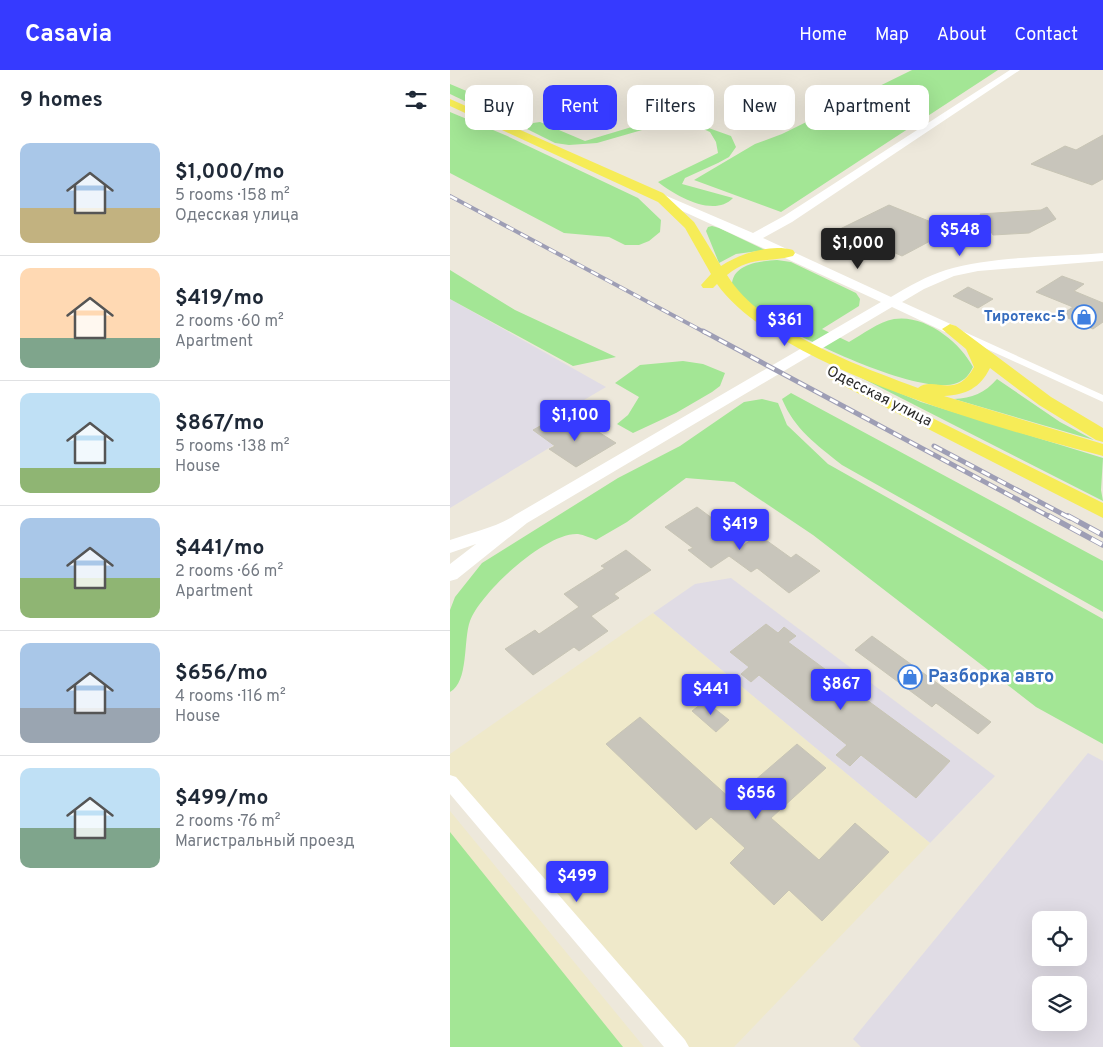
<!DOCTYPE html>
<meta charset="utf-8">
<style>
body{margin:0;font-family:Overpass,sans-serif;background:#f6f6f7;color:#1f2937;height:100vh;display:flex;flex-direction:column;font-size:19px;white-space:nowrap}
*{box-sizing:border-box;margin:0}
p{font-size:16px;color:#747a83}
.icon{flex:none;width:28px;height:28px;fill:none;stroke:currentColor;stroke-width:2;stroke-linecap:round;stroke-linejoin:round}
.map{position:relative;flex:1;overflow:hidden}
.sheet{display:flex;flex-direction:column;background:#fff;width:450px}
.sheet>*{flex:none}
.guide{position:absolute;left:15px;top:15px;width:475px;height:45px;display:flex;gap:10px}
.buttons{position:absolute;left:582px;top:841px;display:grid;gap:10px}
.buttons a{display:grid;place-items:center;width:55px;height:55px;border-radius:10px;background:#fff;box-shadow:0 5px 20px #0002;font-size:25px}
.price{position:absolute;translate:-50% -42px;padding:0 11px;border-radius:5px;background:#363aff;color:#fff;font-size:16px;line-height:32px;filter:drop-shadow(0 1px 2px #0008)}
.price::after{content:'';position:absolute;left:50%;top:30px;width:15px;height:11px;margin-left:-8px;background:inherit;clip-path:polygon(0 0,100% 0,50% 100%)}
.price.on{background:#222;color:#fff}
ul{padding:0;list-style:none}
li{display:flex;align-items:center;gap:15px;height:125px;padding:0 20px}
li+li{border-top:1px solid #e0e1e3}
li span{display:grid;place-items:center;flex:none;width:140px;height:100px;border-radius:10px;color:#555}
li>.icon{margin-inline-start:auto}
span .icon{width:60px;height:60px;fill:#fffc;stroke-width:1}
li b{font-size:21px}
h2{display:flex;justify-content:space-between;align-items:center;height:60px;padding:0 20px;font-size:21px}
.tag{padding:0 18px;border-radius:10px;background:#fff;box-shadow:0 5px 20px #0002;font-size:18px;line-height:45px}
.tag.on{background:#363aff;color:#fff}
header{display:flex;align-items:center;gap:30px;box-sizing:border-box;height:70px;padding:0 25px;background:#363aff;color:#fff}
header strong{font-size:24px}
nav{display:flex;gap:28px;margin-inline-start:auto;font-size:18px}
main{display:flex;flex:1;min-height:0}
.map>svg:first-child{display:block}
</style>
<header>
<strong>Casavia</strong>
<nav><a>Home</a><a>Map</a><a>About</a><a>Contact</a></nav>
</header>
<main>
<section class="sheet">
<h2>9 homes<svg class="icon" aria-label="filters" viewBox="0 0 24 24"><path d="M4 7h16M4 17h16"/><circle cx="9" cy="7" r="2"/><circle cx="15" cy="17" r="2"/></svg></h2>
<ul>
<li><span style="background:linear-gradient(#a9c7e8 65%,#c2b280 0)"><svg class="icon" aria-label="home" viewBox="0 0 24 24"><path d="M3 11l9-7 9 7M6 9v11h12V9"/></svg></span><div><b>$1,000/mo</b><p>5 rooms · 158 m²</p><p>Одесская улица</p></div></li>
<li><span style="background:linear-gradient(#ffd9b3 70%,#7fa58c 0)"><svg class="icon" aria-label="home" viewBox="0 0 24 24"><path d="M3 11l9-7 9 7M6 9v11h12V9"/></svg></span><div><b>$419/mo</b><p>2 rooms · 60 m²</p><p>Apartment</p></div></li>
<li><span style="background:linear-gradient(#bfe0f5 75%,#8fb573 0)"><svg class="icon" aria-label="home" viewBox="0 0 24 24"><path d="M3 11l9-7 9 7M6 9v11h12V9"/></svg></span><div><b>$867/mo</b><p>5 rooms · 138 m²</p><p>House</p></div></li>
<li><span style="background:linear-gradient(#a9c7e8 60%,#8fb573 0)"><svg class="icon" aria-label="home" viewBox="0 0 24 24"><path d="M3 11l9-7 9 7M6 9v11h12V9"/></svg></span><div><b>$441/mo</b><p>2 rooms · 66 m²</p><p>Apartment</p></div></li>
<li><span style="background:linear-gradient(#a9c7e8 65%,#9aa5b1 0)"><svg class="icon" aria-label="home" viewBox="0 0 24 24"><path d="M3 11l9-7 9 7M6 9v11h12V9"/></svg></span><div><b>$656/mo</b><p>4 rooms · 116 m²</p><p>House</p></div></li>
<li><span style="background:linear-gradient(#bfe0f5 60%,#7fa58c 0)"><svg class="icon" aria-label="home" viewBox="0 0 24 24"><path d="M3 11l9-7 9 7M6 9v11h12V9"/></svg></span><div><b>$499/mo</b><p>2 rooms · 76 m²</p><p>Магистральный проезд</p></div></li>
</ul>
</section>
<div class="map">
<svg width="653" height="977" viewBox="0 0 653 977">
<rect width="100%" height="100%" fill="#ede8db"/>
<!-- industrial -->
<path fill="#e0dce5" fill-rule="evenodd" d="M0,229L156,317L83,360L104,375L0,438Z
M281,508L545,706L480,773L203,543L245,514Z
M638,683L653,691V977H411L403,969ZM591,850H629V888H591ZM591,915H629V952H591Z"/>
<!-- education -->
<path fill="#efe9ca" d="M203,543L480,773L284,977H228L0,712V684Z
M0,741L194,977H0Z"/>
<!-- green -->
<path fill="#a3e695" d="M462,0H548L331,142L244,110L305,74L332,64Z
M0,14L68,43V47C53,53 16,31 0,24Z
M0,42L55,65L188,128L211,150L210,162L199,171L189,175H175L159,167L114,163L0,103Z
M239,51L281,66L286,77L279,87L268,93L235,108L232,114L283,128C264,148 226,126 208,112L268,83L266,72L260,62L251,58H199L147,73L119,75L105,73L77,59L83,53L90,52L135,71L185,56Z
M262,156L269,158L315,180L286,184L269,193L256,161L258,157Z
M327,190L341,192L406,223L410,229L409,236L372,259L399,272C413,264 428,252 444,249C475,244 510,272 523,297C519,305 515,310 507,313C471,327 354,270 321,250C307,241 295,228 282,218C280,194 309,191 327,190Z
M0,200L65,240L166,287L123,296L0,229Z
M233,291L253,294L275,303L270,316L262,322L226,343L183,363L167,354L178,345L189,327L165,313L190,295Z
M402,303L471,332L653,388L651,420L653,431Z
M547,309L610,352L644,370L504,329C522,328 535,323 547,309Z
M341,323L653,491V542L392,395C366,374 345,360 332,329Z
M312,329L328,333L337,355L378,394L653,549V674L586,637L363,465L284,412L236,408L177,452L146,470C141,468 134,465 128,464C96,462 31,522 20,551C13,570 19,612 0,622V540L5,527L32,493L168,408L230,376L294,332Z
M0,762L173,977H0Z"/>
<!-- building -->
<path fill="#c8c5bb" stroke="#c8c5b5" d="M653,65V109L642,115L581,94L615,76L626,80Z
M439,135L501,160L452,186L390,159Z
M597,137L606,149L579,163L543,165L530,144L591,140Z
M612,206L634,214L624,221L653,233V252L643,259L611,245L623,237L586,222Z
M518,217L543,229L528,238L503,226Z
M99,351L113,361L131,351L166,373L126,397L99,379L105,376L83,360Z
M247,437L266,451L262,454L292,476L309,465L341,488L346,484L370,501L339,523L307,498L301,502L279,486L261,498L238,480L243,478L215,457Z
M176,480L201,500L164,524L169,528L141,546L158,561L129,581L124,577L83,605L55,579L85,560L89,564L129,537L114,524L155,498L151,496Z
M316,554L328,563L334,557L346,566L338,572L500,691L466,728L411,685L400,696L386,685L397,675L309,605L301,612L291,604L299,597L280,582Z
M422,566L541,652L528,664L486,633L482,637L405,580Z
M255,631L279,650L266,662L242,641Z
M190,647L282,730L347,674L376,698L321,748L369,790L405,753L439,782L372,851L339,820L324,835L280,793L295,778L261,747L246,760L156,674Z"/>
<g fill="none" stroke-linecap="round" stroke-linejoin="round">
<!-- street -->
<path fill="#fff" fill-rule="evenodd" d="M508,259L653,325V332L504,264L503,262Z
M0,705L6,707L235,970L239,977H214L0,724Z"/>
<!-- secondary -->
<path fill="#fff" fill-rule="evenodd" d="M560,0H570L342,152L313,168L441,227C459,216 477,206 496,200C541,186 606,187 653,183V191L528,201L504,206L474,219L452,232L505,256L507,259L505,262H495L442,237L77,453L7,509L0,511V494L26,474L0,483V470C20,463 50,456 65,445L431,232L204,128V124H212L303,163L334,146Z"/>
<!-- primary -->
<path fill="#f6ec57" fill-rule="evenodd" d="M0,29L213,123L244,152L271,196C291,183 320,174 343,180L345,183L343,186C317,193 300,186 277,205C311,261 409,296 468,318C483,305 506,331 524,297L516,279L492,259L500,254L506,256L601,327L653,358V372L646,370L589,335L540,298C530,318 516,325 494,326L653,374V386C553,360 326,298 267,214L263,218H253L251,215L261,204L235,158L208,132L0,36Z
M386,300L653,433V448L380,309L377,305L380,301Z"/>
<!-- rail-far2 casing -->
<g stroke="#9e9eb5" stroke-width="4">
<path id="rail-far2" d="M0,126L256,263"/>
</g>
<!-- rail-far1 casing -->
<g stroke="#9e9eb5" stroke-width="5">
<path id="rail-far1" d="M253,261L602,448
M484,376L620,448"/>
</g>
<!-- rail casing -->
<g stroke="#9e9eb5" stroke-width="5.5">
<path id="rail" d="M599,446L653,475
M618,446L653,465"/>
</g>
<!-- rail-far2 -->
<use href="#rail-far2" stroke="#fff" stroke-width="2.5" stroke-dasharray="8" stroke-linecap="butt"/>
<!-- rail-far1 -->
<use href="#rail-far1" stroke="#fff" stroke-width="3" stroke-dasharray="9" stroke-linecap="butt"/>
<!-- rail -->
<use href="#rail" stroke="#fff" stroke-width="4" stroke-dasharray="12" stroke-linecap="butt"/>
</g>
<!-- icons -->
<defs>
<g id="shop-ring" transform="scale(1.25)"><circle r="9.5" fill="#fff" stroke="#3f7fe0" stroke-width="1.5"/><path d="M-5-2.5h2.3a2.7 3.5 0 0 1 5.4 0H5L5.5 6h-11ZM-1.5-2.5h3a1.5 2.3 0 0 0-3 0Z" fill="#3f7fe0"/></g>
</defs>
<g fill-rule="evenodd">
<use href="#shop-ring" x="634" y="247"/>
<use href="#shop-ring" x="460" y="607"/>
</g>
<g text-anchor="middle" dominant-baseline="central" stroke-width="5" stroke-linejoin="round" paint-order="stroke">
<!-- far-shop labels -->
<g font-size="15" font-weight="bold" fill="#366cbe" stroke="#fff" text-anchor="end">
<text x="616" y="247">Тиротекс-5</text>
</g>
<!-- far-street labels -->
<g font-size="15" fill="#2a2a2a" stroke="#fff">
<text transform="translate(429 327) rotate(27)">Одесская улица</text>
</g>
<!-- shop labels -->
<g font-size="18" font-weight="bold" fill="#366cbe" stroke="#fff" text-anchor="start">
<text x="478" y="607">Разборка авто</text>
</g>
</g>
</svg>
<div class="buttons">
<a><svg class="icon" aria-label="locate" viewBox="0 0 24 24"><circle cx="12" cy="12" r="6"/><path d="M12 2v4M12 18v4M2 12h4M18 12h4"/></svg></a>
<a><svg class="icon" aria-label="layers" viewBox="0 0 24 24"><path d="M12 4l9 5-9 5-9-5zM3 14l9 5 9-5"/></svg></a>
</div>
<b class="price" style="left:510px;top:187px">$548</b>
<b class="price on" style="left:408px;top:200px">$1,000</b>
<b class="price" style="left:335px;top:277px">$361</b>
<b class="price" style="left:125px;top:372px">$1,100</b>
<b class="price" style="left:290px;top:481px">$419</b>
<b class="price" style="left:391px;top:641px">$867</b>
<b class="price" style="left:261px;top:646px">$441</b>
<b class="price" style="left:306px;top:750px">$656</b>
<b class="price" style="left:127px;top:833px">$499</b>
<div class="guide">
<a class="tag">Buy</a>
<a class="tag on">Rent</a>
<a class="tag">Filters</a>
<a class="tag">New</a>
<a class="tag">Apartment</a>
</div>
</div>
</main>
